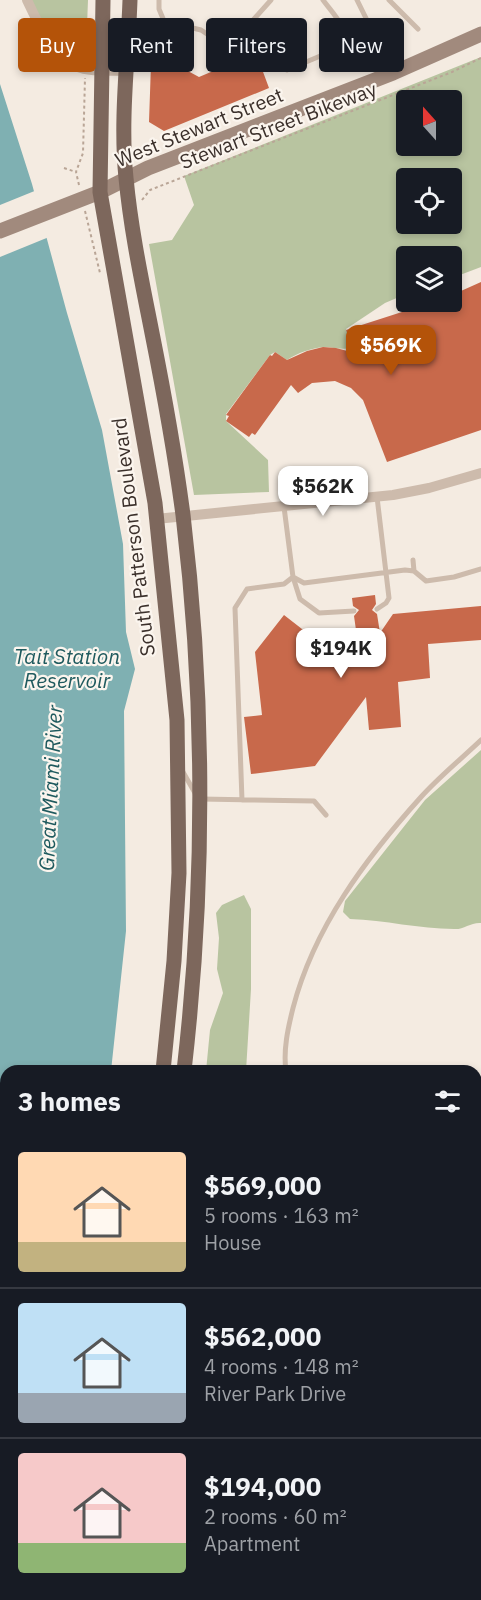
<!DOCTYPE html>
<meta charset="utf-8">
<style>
body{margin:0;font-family:"IBM Plex Sans",sans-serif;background:#242831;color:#f1f3f6;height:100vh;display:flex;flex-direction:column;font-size:22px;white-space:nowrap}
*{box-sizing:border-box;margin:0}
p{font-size:20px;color:#9ea1a6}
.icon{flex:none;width:33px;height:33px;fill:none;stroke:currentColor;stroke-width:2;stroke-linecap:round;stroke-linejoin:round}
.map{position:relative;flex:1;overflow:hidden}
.sheet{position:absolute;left:0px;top:1065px;width:482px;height:536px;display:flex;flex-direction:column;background:#171b24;border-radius:18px 18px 0 0;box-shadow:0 3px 9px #0003}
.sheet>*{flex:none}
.guide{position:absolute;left:18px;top:18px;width:446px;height:54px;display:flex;gap:12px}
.needle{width:39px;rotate:339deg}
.buttons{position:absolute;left:396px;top:90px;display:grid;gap:12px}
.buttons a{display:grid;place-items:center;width:66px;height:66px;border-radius:6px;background:#171b24;box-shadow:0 3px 9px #0003;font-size:30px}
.price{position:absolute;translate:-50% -51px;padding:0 14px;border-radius:12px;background:#fff;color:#222;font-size:20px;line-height:39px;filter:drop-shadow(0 2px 3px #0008)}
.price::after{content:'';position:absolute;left:50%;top:36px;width:18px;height:14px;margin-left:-9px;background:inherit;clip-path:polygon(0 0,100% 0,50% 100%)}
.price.on{background:#b45309;color:#fff}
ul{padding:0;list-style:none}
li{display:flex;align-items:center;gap:18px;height:150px;padding:0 18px}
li+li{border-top:2px solid #363941}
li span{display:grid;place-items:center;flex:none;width:168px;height:120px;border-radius:6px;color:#555}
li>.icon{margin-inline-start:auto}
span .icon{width:72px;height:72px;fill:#fffc;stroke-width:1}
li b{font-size:26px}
h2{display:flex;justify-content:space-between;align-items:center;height:72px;padding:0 18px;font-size:26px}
.tag{padding:0 21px;border-radius:6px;background:#171b24;box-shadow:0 3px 9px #0003;font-size:21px;line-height:54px}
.tag.on{background:#b45309;color:#fff}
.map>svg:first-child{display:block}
</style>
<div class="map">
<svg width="481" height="1600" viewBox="0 0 481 1600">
<rect width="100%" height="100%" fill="#f4ebe1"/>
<!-- green -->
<path fill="#b8c4a0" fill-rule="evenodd" d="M27,0H88L86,52L49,40Z
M481,57V267L452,278V256H406V294L385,303L346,329L353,347C342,351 335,347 324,347C312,348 297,353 287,360L275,352L270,355L226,414V421L268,460L269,492L194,495L149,244L172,240L194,205L184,176ZM406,100H452V146H406ZM406,178H452V224H406Z
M481,750V923C471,922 463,930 454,929C419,929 385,920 350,919L343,912L345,901L425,800Z
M244,895L251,909V989L246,1071H206L210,1030L223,993L217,969L219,938L216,913L222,905Z"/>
<!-- water -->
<path fill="#7fb0b2" d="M0,84L32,184L67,313L102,430L123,544L126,632L135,669L124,711L126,931L111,1071H6V1553L0,1567Z
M231,1595V1594L310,1595L304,1600H227Z"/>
<!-- pier -->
<path fill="#f4ebe1" d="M37,190L49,237L0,257V205Z"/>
<!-- building -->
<path fill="#c8694b" d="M256,53L269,88L164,131L149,122L151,64L173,63L199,77Z
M481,282V430L387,462L363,400L351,388L335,381L312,383L298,393L291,385L255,435L252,433L249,437L226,421L229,416L226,415L270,355L272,356L275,352L287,360L307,351L323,347L336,348L355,353L346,330L433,302H452V295Z
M375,595L376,604L372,610L377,614L380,633L393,614L481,606V640L428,644L430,678L398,682L401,727L369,730L366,697L315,766L251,774L244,717L262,715L255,652L284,615L311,636L356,630L354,616L359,610L353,606L352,598Z"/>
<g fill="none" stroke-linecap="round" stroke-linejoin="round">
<!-- path -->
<path stroke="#b9a596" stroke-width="2" stroke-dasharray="3 3" stroke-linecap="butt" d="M64,168L76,172
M79,185L76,172L83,153L85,78
M142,200L150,190L452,72L481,58
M85,211L100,273
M476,1089L481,1090
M476,1178L481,1180
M476,1302L481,1305
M27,1600L29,1594"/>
<!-- lane -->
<path stroke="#cdbbac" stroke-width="5" d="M159,0V9L164,21L201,30L228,48L271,0
M357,0L392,71
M389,0L418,29
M253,21L287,70L344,46C348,27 334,15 323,0
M413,560L414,571
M293,577L304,583L405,570L414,571L426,581L454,577L481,569
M293,577L300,599L319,613L354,611
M377,609L386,603L389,598L377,497
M183,772L195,793
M201,799L314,801L326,815
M242,800L235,608L247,589L284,584L293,577L284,507
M286,1071C283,1050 288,1028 293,1008C314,927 366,858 421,797C439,777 461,759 481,740
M476,1467L481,1469
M388,1600L389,1594"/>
<!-- street -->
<path stroke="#cdbbac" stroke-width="10" d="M27,0C39,25 54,61 84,69C97,72 114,70 127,71
M156,519L393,495L429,488L481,473"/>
<!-- secondary -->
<path stroke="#a18a7d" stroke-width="15" d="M0,231L100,192L148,168L393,73L481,34"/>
<!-- primary -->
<path stroke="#7d675c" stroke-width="15" d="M103,0L100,192L155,503L177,720L179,873L174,961L163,1071
M130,0C128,59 120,120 126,178C131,231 142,282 152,333C164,393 175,454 183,515C205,698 205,888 184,1071
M66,1600V1594
M87,1600L88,1594"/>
</g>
<g text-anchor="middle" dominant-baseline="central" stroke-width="4.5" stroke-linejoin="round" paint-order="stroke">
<!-- street labels -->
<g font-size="20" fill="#3b302b" stroke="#fbf5ee">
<text transform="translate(278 125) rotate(-21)">Stewart Street Bikeway</text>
<text transform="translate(199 127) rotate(-22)">West Stewart Street</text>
<text transform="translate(133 537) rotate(-97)">South Patterson Boulevard</text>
</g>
<!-- water labels -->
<g font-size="21" font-style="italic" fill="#1f5a5e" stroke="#fbf5ee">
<text x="67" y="656">Tait Station<tspan x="67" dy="24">Reservoir</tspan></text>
<text transform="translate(50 788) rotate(-87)">Great Miami River</text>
</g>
</g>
</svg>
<div class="buttons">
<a><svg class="needle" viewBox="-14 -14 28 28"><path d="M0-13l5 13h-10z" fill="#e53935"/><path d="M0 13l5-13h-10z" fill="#9ea1a6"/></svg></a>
<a><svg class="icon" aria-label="locate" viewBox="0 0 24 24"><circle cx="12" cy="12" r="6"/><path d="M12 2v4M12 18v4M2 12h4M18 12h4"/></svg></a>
<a><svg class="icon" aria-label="layers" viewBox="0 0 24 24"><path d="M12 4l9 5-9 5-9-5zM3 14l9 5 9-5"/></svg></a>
</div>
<b class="price on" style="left:391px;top:376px">$569K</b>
<b class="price" style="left:323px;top:517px">$562K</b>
<b class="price" style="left:341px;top:679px">$194K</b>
<div class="guide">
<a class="tag on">Buy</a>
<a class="tag">Rent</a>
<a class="tag">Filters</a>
<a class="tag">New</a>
</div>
<section class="sheet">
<h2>3 homes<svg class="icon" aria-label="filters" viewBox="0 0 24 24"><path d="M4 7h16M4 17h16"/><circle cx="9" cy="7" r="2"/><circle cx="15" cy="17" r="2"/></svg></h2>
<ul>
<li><span style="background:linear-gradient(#ffd9b3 75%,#c2b280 0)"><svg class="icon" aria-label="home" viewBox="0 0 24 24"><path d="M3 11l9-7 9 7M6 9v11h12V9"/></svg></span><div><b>$569,000</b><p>5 rooms · 163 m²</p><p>House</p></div></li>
<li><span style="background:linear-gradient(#bfe0f5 75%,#9aa5b1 0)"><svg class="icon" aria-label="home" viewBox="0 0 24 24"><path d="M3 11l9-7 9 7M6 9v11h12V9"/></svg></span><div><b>$562,000</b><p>4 rooms · 148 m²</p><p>River Park Drive</p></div></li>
<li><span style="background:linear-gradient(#f6c9c9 75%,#8fb573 0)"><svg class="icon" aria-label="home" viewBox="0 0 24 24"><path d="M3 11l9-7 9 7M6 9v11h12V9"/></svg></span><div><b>$194,000</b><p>2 rooms · 60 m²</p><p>Apartment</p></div></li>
</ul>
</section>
</div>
